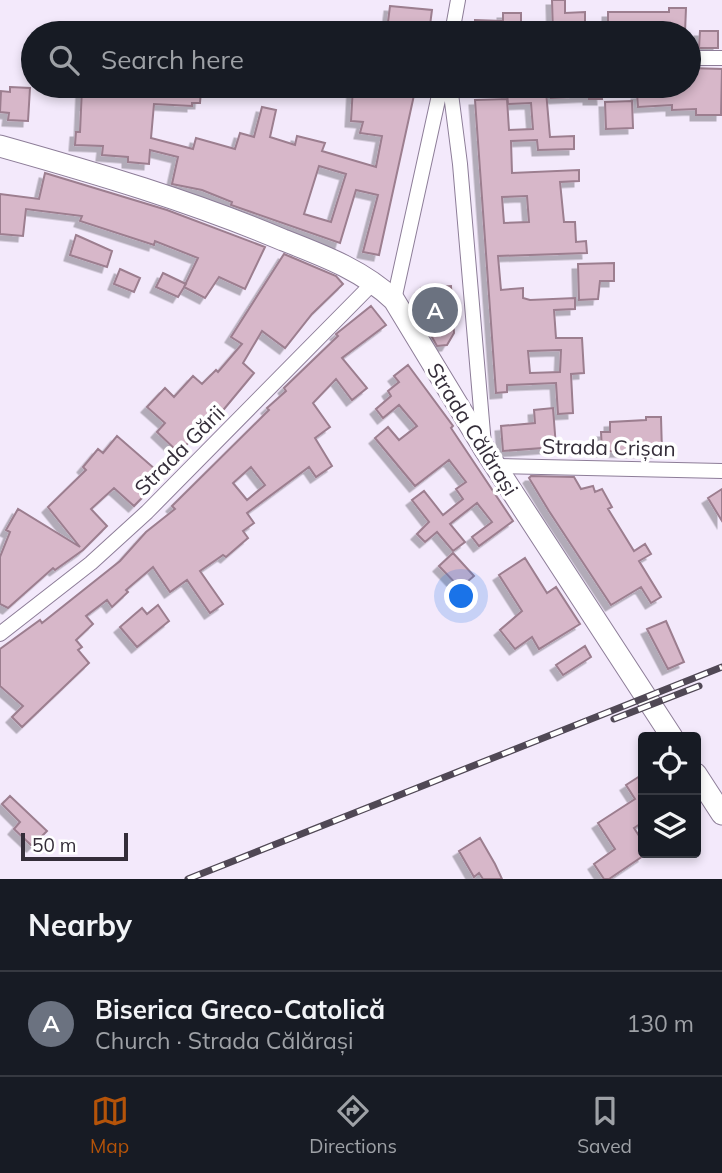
<!DOCTYPE html>
<meta charset="utf-8">
<style>
:root{--surface:#171b24;--page:#20242c;--text:#f1f3f6;--muted:#9ea1a6;--line:#363941;--accent:#b45309}
body{margin:0;font-family:Mulish,sans-serif;background:var(--page);color:var(--text)}
.controls{position:absolute;right:21px;bottom:21px;display:grid;overflow:hidden;border-radius:7px;box-shadow:0 4px 10px #0003}
.controls button{width:63px;height:63px;display:grid;place-items:center;padding:0;border:0;border-bottom:2px solid var(--line);background:var(--surface);color:var(--text);font:35px sans-serif}
.scale{position:absolute;left:21px;bottom:18px;width:107px;box-sizing:border-box;padding-left:7px;border:4px solid #342d39;border-top:0;font-size:19px;line-height:24px;white-space:nowrap;color:#342d39;-webkit-text-stroke:5px #fff;paint-order:stroke}
.you{position:absolute;left:462px;top:597px;width:24px;height:24px;margin:-18px;border:5px solid #fff;border-radius:50%;background:#1a73e8;box-shadow:0 0 0 10px #1a73e833}
.badge{display:grid;place-items:center;width:46px;height:46px;border-radius:50%;background:var(--accent);color:#fff;font-size:23px;font-weight:700}
.pin{position:absolute;translate:-50% -50%;border:4px solid #fff;box-shadow:0 2px 7px #0006}
.list{margin:0;padding:0;list-style:none}
h2{display:flex;justify-content:space-between;align-items:center;height:91px;margin:0;padding:0 28px;font-size:30px}
h2 small{font-size:23px;font-weight:400;color:var(--muted)}
.list li{display:grid;grid-template-columns:46px 1fr auto;gap:21px;align-items:center;box-sizing:border-box;height:105px;padding:0 28px;border-top:2px solid var(--line)}
.list b{display:block;font-size:26px;white-space:nowrap}
.list p{margin:0;font-size:23px;white-space:nowrap;color:var(--muted)}
.list em{font-size:23px;font-style:normal;color:var(--muted)}
.icon{flex:none;width:38px;height:38px;fill:none;stroke:currentColor;stroke-width:2;stroke-linecap:round;stroke-linejoin:round}
.map{position:relative;flex:none;width:722px;height:879px;overflow:hidden}
.search{position:absolute;background:var(--surface);box-shadow:0 4px 10px #0003;left:21px;right:21px;top:21px;height:77px;display:flex;align-items:center;gap:18px;box-sizing:border-box;padding:0 24px;border-radius:38px;color:var(--muted);font-size:26px}
.sheet{height:196px;background:var(--surface)}
nav{display:flex;justify-content:space-around;align-items:center;box-sizing:border-box;height:98px;border-top:2px solid var(--line);background:var(--surface);font-size:19px;color:var(--muted)}
nav a{display:grid;justify-items:center;gap:4px}
nav .on{color:var(--accent)}
.map>svg:first-child{display:block}
.building{fill:#d7b7c9;stroke:#9c7e8f;stroke-width:2;fill-rule:evenodd;filter:url(#shadow)}
.lines{fill:none;stroke-linecap:round;stroke-linejoin:round}
.street-casing{stroke:#8d7d98;stroke-width:16}
.secondary-casing{stroke:#8d7d98;stroke-width:23}
.street{stroke:#fff;stroke-width:14}
.secondary{stroke:#fff;stroke-width:21}
.rail-casing{stroke:#504855;stroke-width:7}
.rail{stroke:#fff;stroke-width:4.5;stroke-dasharray:13;stroke-linecap:butt}
.labels{text-anchor:middle;dominant-baseline:central;stroke-width:7;stroke-linejoin:round;paint-order:stroke}
.street-label{font-size:21px;fill:#342d39;stroke:#fff}
</style>
<div class="map">
<svg width="722" height="879" viewBox="0 0 722 879">
<defs>
<filter id="shadow"><feDropShadow dx="-5.5" dy="5.5" stdDeviation="0" flood-color="#0004"/></filter>
</defs>
<rect width="100%" height="100%" fill="#f3e9fb"/>
<!-- building -->
<path class="building" d="M552,0H565V13L585,12V33H553Z
M390,6L432,10L429,33L387,30Z
M669,8H686L685,33H608V12H669Z
M503,13H521V33H475V20L503,21Z
M700,31H718V48H699Z
M689,68L722,69L721,115H696V109L672,110V105L638,107L637,94L662,92V86H689Z
M122,86H140V92L176,95V89L201,90L200,103H192V106L154,104L151,138L193,149L196,138L235,149L240,133L254,137L262,107L276,110L270,137L295,145L297,136L325,143L322,151L376,167L382,136L360,133L363,122L351,121L353,86H416L379,255L363,252L378,195L356,190L340,243L231,205L232,202L202,190L172,184L178,157L150,150L149,164L128,162V157L102,155L103,146L75,145L76,132H80L82,88L122,91ZM319,166L346,174L331,222L304,214Z
M550,86H601L602,99H589V96L551,98Z
M10,87L30,88L28,121L8,120L9,113L0,112L1,91L10,92Z
M546,91L550,137L574,136V149L538,150L537,140L511,141L512,173L579,170V181L560,182L564,222H575L576,242L586,241L587,253L498,256L501,290L523,288V298L530,300L575,298V309L554,310L556,338H582L584,373L571,374L573,413L558,414L556,383L507,385V392L496,393L475,100L507,99L509,130L533,129L531,103L508,104L507,93ZM527,196L529,222L504,223L502,197ZM561,350L560,372L530,373L528,351Z
M632,101L633,128L606,129L605,102Z
M45,173L167,210L265,247L245,289L219,277L205,298L184,287L198,258L155,241L154,245L80,221L82,216L26,209L23,236L0,234V194L39,199Z
M76,235L112,251L107,267L70,255Z
M284,254L336,276L343,284L312,314L285,348L262,331L243,363L254,373L210,426L199,435L197,433L179,453L157,432L165,423L147,407L165,388L174,397L193,376L202,384L216,370L218,372L242,344L231,337Z
M614,263V281H600L598,299L579,300L578,264Z
M120,269L140,278L134,292L114,284Z
M163,273L186,284L178,297L156,287Z
M451,286L454,333L447,345L437,346L424,323L421,288Z
M371,306L386,325L342,358L367,388L352,400L336,379L313,403L330,427L315,438L332,466L316,477L309,467L247,513L254,523L243,531L248,538L226,557L223,555L200,571L223,604L210,613L187,580L170,592L153,567L126,590L128,592L112,607L107,600L86,616L93,624L76,640L82,647L78,650L89,663L22,727L12,717L23,706L0,686V649L40,620L42,623L120,561L146,532L175,509L172,506L269,410L267,408L286,391L284,388L338,336L336,334ZM251,467L265,485L247,500L233,483Z
M408,365L453,426L451,428L513,521L479,546L472,537L492,522L477,503L450,524L465,542L453,551L437,532L425,542L417,534L429,522L412,500L424,491L443,515L463,499L456,489L466,482L449,460L415,486L375,438L388,427L399,440L417,426L399,405L383,418L376,409L391,396L388,391L399,382L394,376Z
M553,408L556,447L503,451L501,426L535,423L534,410Z
M646,417H661L662,452L602,451L601,432H610V422L646,420Z
M117,436L163,476L134,506L114,488L91,509L107,526L83,550L55,570L53,568L8,608L0,604V557L10,532L6,530L18,509L80,547L48,507L86,470L83,467L98,449L103,453Z
M531,476L574,477L581,489L593,486L595,492L602,489L612,507L608,509L634,551L645,544L651,554L639,561L661,597L651,603L641,587L611,605L549,511L529,478Z
M722,489V521L708,498Z
M453,553L474,576L460,588L439,566Z
M525,558L547,593L556,587L580,624L539,649L532,637L515,649L500,630L522,611L499,575Z
M158,605L169,621L137,647L120,627L142,608L147,614Z
M666,621L684,662L668,669L647,629Z
M585,646L591,657L563,675L556,665Z
M643,774V822L634,828L643,842V856L609,879H604L594,864L615,849L598,823L635,799L626,785Z
M10,796L47,831L32,846L14,829L20,822L2,804Z
M480,838L495,864L502,879H483L479,873L474,877L459,851Z"/>
<g class="lines">
<!-- street casing -->
<g class="street-casing">
<path id="street" d="M452,33L458,0
M689,58H722
M450,86L460,164L484,445
M394,300L441,86
M495,466L722,471
M0,634L91,563L147,512L374,282"/>
</g>
<!-- secondary casing -->
<g class="secondary-casing">
<path id="secondary" d="M0,146C96,173 191,201 283,240C324,256 362,270 394,300L485,450L672,737
M696,774L722,814"/>
</g>
<!-- street -->
<use href="#street" class="street"/>
<!-- secondary -->
<use href="#secondary" class="secondary"/>
<!-- rail casing -->
<g class="rail-casing">
<path id="rail" d="M614,719L699,686
M188,879L722,667"/>
</g>
<!-- rail -->
<use href="#rail" class="rail"/>
</g>
<g class="labels">
<!-- street labels -->
<g class="street-label">
<text transform="translate(473 429) rotate(58)">Strada Călărași</text>
<text transform="translate(609 447) rotate(1)">Strada Crișan</text>
<text transform="translate(179 450) rotate(-45)">Strada Gării</text>
</g>
</g>
</svg>
<div class="controls">
<button><svg class="icon" aria-label="locate" viewBox="0 0 24 24"><circle cx="12" cy="12" r="6"/><path d="M12 2v4M12 18v4M2 12h4M18 12h4"/></svg></button>
<button><svg class="icon" aria-label="layers" viewBox="0 0 24 24"><path d="M12 4l9 5-9 5-9-5zM3 14l9 5 9-5"/></svg></button>
</div>
<div class="scale">50 m</div>
<div class="you"></div>
<div class="pin badge" style="left:435px;top:310px;background:#6b7280">A</div>
<div class="search"><svg class="icon" aria-label="search" viewBox="0 0 24 24"><circle cx="10" cy="10" r="6"/><path d="M15 15l6 6"/></svg>Search here</div>
</div>
<section class="sheet">
<h2>Nearby<small></small></h2>
<ul class="list">
<li><span class="badge" style="background:#6b7280">A</span><div><b>Biserica Greco-Catolică</b><p>Church · Strada Călărași</p></div><em>130 m</em></li>
</ul>
</section>
<nav>
<a class="on"><svg class="icon" aria-label="map" viewBox="0 0 24 24"><path d="M3 6l6-2 6 2 6-2v14l-6 2-6-2-6 2zM9 4v14M15 6v14"/></svg>Map</a>
<a><svg class="icon" aria-label="directions" viewBox="0 0 24 24"><path d="M12 3l9 9-9 9-9-9zM9 14v-3h6M13 9l2 2-2 2"/></svg>Directions</a>
<a><svg class="icon" aria-label="saved" viewBox="0 0 24 24"><path d="M7 4h10v16l-5-4-5 4z"/></svg>Saved</a>
</nav>
